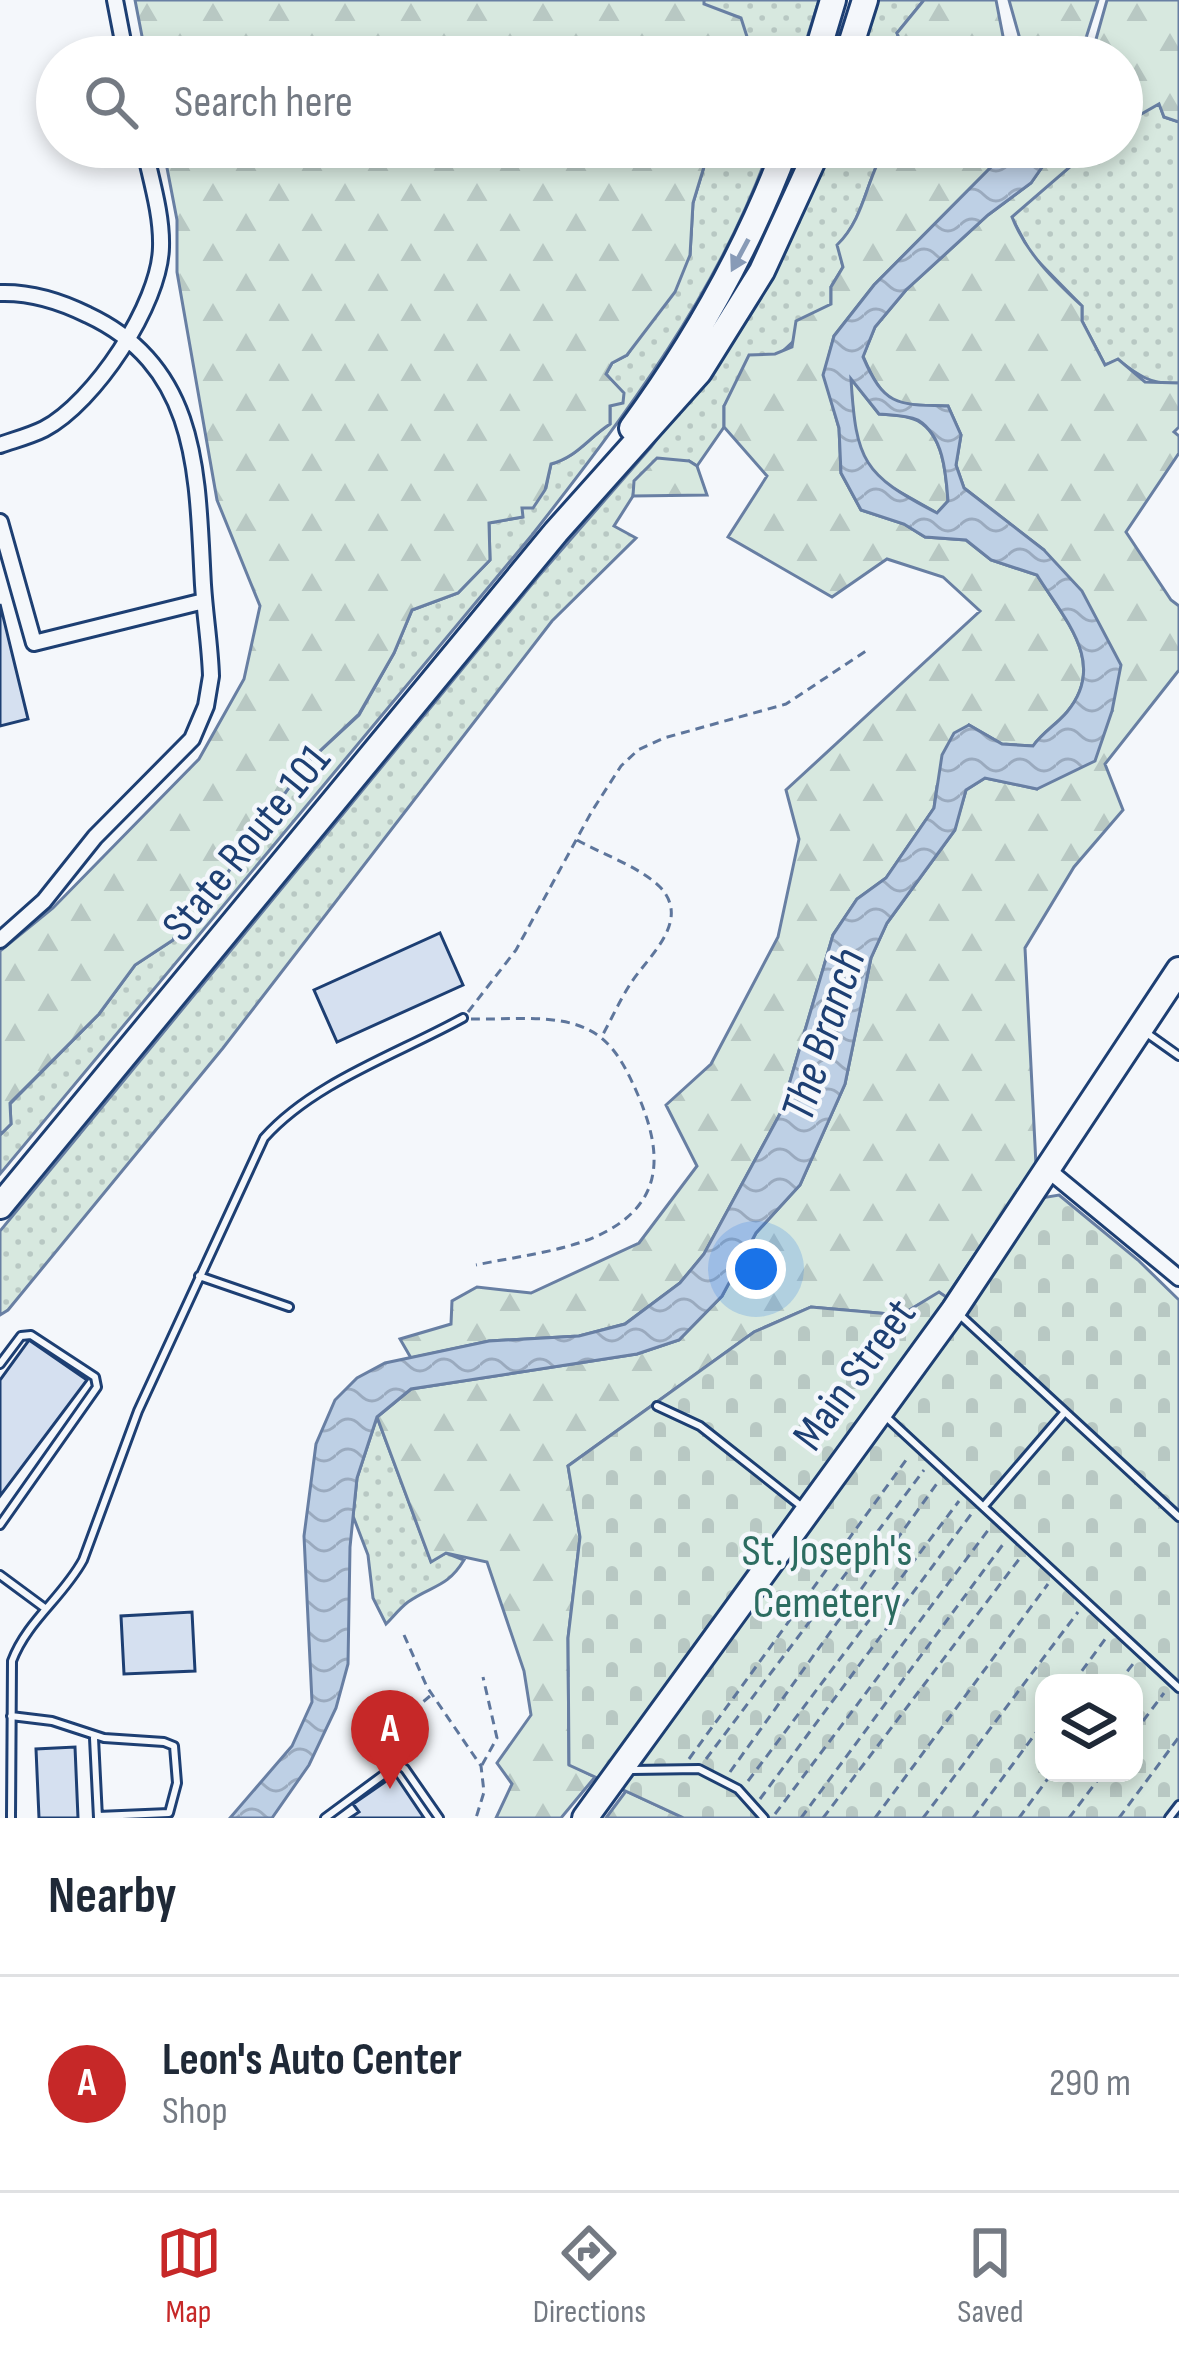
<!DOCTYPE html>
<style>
:root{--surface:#fff;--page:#f6f6f7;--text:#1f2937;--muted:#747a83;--line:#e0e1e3;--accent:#c62828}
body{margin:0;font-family:"Sofia Sans Condensed",sans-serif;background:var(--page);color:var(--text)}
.controls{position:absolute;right:36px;bottom:36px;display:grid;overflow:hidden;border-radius:24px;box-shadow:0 6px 18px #0003}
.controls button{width:108px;height:108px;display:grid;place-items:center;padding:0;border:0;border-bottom:3px solid var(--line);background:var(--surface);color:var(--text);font:60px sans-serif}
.you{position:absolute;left:756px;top:1269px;width:42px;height:42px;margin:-30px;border:9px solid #fff;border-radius:50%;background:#1a73e8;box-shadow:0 0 0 18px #1a73e833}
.badge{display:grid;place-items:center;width:78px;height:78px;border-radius:50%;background:var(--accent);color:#fff;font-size:39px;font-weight:700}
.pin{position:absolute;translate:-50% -99px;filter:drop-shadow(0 3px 6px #0008)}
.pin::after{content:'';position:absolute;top:63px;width:42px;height:36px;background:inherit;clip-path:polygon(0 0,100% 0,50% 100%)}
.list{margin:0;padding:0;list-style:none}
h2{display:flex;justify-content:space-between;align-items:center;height:156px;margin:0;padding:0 48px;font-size:51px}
h2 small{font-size:39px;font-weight:400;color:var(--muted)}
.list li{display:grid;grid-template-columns:78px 1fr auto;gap:36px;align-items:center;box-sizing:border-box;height:216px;padding:0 48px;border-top:3px solid var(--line)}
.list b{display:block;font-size:45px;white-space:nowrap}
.list p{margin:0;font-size:39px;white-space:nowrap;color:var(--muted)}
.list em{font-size:39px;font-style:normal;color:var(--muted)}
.icon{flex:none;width:66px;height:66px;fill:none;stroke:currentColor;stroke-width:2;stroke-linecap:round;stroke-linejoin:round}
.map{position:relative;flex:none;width:1179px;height:1818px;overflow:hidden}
.search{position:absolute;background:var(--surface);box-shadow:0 6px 18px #0003;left:36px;right:36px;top:36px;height:132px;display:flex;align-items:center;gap:30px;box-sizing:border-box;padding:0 42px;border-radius:66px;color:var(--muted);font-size:45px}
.sheet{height:372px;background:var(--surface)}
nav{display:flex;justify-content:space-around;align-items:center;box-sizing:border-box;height:168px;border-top:3px solid var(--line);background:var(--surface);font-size:33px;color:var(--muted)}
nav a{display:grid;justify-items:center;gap:6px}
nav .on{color:var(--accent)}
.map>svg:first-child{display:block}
.grass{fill:url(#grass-dots);stroke:#687fa3;stroke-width:3}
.forest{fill:url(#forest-firs);stroke:#687fa3;stroke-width:3}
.cemetery{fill:url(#cemetery-stones);stroke:#687fa3;stroke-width:3;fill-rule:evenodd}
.water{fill:url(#water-waves);stroke:#687fa3;stroke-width:3;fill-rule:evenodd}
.building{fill:#d5e0f0;stroke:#1d3f73;stroke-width:3}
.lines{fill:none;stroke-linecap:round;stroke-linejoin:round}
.lane-casing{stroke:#1d3f73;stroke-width:12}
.street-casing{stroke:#1d3f73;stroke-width:20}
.highway-casing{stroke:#1d3f73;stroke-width:30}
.path{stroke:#5e769c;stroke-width:3;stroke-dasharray:9 6;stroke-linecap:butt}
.lane{stroke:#f4f7fb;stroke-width:6}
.street{stroke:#f4f7fb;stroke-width:14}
.highway{stroke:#f4f7fb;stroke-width:24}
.oneway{fill:#889bb7}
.labels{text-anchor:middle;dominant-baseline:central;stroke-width:9;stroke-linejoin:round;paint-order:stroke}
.street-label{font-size:45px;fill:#1d3f73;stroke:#f4f7fb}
.park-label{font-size:45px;fill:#2c6c60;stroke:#f4f7fb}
.water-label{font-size:48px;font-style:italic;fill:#1d3f73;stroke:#f4f7fb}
</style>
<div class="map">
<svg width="1179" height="1818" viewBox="0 0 1179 1818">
<defs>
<pattern id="grass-dots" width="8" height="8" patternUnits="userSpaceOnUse" patternTransform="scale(3)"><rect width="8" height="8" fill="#d7e8df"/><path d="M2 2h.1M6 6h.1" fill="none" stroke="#b8c8c3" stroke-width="1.8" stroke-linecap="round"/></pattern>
<pattern id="forest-firs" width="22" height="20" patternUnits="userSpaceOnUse" patternTransform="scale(3)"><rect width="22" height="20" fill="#d7e8df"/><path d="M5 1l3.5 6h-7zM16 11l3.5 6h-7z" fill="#b8c8c3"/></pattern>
<pattern id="cemetery-stones" width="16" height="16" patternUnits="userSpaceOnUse" patternTransform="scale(3)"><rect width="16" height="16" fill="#d7e8df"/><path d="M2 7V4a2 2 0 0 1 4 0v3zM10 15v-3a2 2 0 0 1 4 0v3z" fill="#b8c8c3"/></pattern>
<pattern id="water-waves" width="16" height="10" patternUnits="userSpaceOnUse" patternTransform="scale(3)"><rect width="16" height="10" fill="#bed0e5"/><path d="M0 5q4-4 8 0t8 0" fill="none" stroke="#9aaabe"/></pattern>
</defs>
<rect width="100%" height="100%" fill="#f4f7fb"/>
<!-- grass -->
<path class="grass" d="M704,0H819L801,57H748L703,4Z
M874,0H924L897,33L906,57H857Z
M1159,103L1164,117L1179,122V383C1151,385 1139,376 1118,360L1105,365L1082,321V306L1031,254L1011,216L1093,147H1122V125Z
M710,147H770C719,292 626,415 532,535L0,1174V1135L11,1124L10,1104L99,1014L135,965L173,940L188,906L228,872L306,764L359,715L394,653L412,610L458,593L490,560L489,523L522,517L521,507L546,488L551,464C578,456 586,440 610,424V406L619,390L606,374L612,363L627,355L690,255L693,203Z
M827,147H886C866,179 865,217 838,245L843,267L831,287V304C797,341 760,370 724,406V427L697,466L689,461L635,481L633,496L614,526L636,538L552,621L223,1048L8,1310L0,1315V1231L537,578L651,447L715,359Z
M377,1417L431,1561L446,1553L464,1560C447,1588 432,1585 408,1602C400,1608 393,1617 386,1624L373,1598L368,1555L353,1516L357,1478Z"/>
<!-- forest -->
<path class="forest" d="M135,0H704V4L741,18L749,43L743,51L748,57H146Z
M924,0H996L1007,57H906L897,33Z
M1009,0H1098L1080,57H1025Z
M1107,0H1179V122L1164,117L1159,104L1122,125V57H1091Z
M163,147H710L693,203L690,255L675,292L627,355L612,363L606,374L624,393L623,403L610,406V424C586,440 578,456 551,464L545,490L533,508H522L523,517L489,523L490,560L458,593L412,610L394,653L359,714L306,764L228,872L188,906L173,940L135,965L99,1014L10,1103L11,1124L0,1135V951L53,908L199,759L244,679L260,606L217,500L177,272V220Z
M886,147H1011L874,285L834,336L824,375L839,428L841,473L861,510L904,524L925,537L966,540L991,560L1037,575C1064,619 1108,663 1067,712C1056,725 1043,732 1033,746L1002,744L969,725L937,786L934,808L886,878L857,899L833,935L781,1112L704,1254L680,1283L625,1324L579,1336L489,1341L411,1358L400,1339L451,1324L452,1301L477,1287L531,1293L639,1243L697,1166L666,1105L711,1064L778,937L799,839L786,790L980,611L943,577L887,559L832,597L728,537L767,476L724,427V406L749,355L775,354L792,347L796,321L831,304V287L843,267L837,245C865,218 866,179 886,147Z
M1056,147H1093L1012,217C1026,253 1054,280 1082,306V321L1105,365L1118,359L1145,382L1179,383V427L1174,432L1179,436V453L1126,532L1171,600L1179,606V670L1105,764L1123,810L1074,867L1025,948L1036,1165L946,1297L939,1293L901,1315L811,1307L754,1332L568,1466L580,1537L568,1638L569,1764L595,1777L561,1818H496L512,1784L497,1763L531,1715L524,1671L487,1562L446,1553L431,1562L377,1417L411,1389L637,1354L679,1340L722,1296L756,1233L800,1185L845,1084L871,958L887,923L954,831L966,790L985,778L1037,789L1112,711L1044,550L964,488L956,465L961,435L948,406C894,404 886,409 863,356L875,327L906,290L988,215L1031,183Z
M850,377L879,414C891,415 908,415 918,421C944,436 946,475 948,501L937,513L877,479L856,444Z
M657,458L689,461L697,466L707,495L633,496L634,481Z
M626,1791L684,1818H606Z"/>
<!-- cemetery -->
<path class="cemetery" d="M1059,1195L1138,1260L1179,1300V1818H684L569,1765L568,1638L580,1537L568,1466L754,1332L811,1307L901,1315L939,1292L965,1310L1041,1198ZM1044,1683H1134V1773H1044Z"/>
<!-- water -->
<path class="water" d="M1011,147H1056L1031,183L988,215L906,290L875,327L863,357C884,406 897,405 948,406L961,435L956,465L964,488L1044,550L1082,591L1121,665L1112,711L1095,761L1037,789L985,778L966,790L955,830L887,923L871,958L845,1084L800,1185L756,1233L722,1296L679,1340L637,1354L411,1389L377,1417L357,1478L350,1547L348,1664L336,1708L309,1765L272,1818H230L292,1746L312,1702L304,1536L316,1444L335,1400L357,1378L385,1363L489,1341L579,1336L625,1324L680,1283L704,1254L781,1112L833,935L857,899L886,878L934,808L942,755L954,733L969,725L1002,744L1033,746C1043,732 1056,725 1067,712C1108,663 1064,619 1037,575L991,560L966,540L925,537L904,524L861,510L841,473L839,428L823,375L834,336L874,285ZM851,379L879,414C891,415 907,415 918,420C944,436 946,475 948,501L937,513C863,475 856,461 851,379Z"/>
<!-- building -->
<path class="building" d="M0,604L28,719L0,726Z
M440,933L463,985L337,1042L314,990Z
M29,1340L87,1380L0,1496V1380Z
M192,1612L195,1671L124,1674L121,1616Z
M75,1747L78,1818H39L36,1749Z
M395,1775L424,1818H350L359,1812L353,1804Z"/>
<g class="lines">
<!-- lane casing -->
<g class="lane-casing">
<path id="lane" d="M1148,1034L1179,1056
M199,1276L289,1307
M961,1316L1179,1517
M0,1364L21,1336L31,1335L95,1377L97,1387L0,1525
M657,1406L700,1426L801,1506
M883,1414L1179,1688
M984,1506L1064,1413
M0,1575L46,1609
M11,1716L52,1721L104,1738L164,1742L174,1746L177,1783L169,1813L98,1816
M94,1738L98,1818
M632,1770L699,1769L738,1789L764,1818
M11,1818L12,1661C27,1621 63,1597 83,1560L138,1411L264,1138C314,1082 398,1054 463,1018
M325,1818L398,1764L405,1769L439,1818
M1169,1818L1179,1805"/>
</g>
<!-- street casing -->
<g class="street-casing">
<path id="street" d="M115,0L126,57
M0,293C31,292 60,301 88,315C201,368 197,478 203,585C205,616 210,645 211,676L206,706L192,739L95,837L44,901L0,940
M0,445C14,440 30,436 44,429C94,403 160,304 161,247C162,214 151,180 144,147
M0,522L34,643L204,601
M1047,1169L1179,1278"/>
</g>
<!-- highway casing -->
<g class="highway-casing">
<path id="highway" d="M816,57L833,0
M847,57L865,0
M632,428C696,341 748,248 786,147
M0,1206L556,532L699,372L762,271L819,147
M585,1818L954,1310L1179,970"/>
</g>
<!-- path -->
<path class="path" d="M577,840C602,854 640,867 660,887C693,922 645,959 629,986C619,1002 611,1020 602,1036
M468,1012L516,950L592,811L621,766L638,750L664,738L786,704L866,651
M471,1019C507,1020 557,1013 589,1030C614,1042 627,1070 638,1095C660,1147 667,1197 609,1230C572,1251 518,1256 476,1265
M404,1635L427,1687L481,1766L484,1792L476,1818
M1073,1683L1106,1638
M1118,1683L1133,1664
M1134,1733L1164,1693
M396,1754L417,1707L430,1696
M689,1759L909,1456
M706,1759L924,1470
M482,1765L497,1738L483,1677
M730,1772L938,1482
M748,1781L959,1501
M760,1799L972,1513
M775,1814L989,1529
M801,1818L1004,1543
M823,1818L1020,1558
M875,1818L1048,1584
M923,1818L1078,1612
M973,1818L1044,1722
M1019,1818L1052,1773
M1069,1818L1103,1773
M1119,1818L1179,1737"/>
<!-- lane -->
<use href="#lane" class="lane"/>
<!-- street -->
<use href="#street" class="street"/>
<!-- highway -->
<use href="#highway" class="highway"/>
</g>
<!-- one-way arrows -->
<defs><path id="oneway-solid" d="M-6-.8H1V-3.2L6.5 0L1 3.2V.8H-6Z" transform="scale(3)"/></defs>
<use class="oneway" href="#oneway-solid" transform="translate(740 255) rotate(118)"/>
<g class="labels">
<!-- street labels -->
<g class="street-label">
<text transform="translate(247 843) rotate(-51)">State Route 101</text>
<text transform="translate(855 1375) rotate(-54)">Main Street</text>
</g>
<!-- park labels -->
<g class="park-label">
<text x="827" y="1551">St. Joseph's<tspan x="827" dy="52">Cemetery</tspan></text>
</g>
<!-- water labels -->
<g class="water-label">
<text transform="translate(824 1035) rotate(-72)">The Branch</text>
</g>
</g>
</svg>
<div class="controls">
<button><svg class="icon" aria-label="layers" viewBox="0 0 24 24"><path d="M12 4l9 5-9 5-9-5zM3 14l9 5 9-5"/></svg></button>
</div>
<div class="you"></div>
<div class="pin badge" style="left:390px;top:1789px">A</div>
<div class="search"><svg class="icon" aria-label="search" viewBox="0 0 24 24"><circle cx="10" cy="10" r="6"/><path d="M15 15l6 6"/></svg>Search here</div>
</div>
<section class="sheet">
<h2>Nearby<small></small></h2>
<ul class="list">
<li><span class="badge">A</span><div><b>Leon's Auto Center</b><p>Shop</p></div><em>290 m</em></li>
</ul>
</section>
<nav>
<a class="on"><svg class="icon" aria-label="map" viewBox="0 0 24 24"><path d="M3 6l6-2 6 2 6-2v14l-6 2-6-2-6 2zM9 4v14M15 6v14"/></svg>Map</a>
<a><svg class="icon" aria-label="directions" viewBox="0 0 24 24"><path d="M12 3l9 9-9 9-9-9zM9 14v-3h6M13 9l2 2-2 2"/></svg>Directions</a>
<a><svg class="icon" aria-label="saved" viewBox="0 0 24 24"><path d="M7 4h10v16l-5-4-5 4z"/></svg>Saved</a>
</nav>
